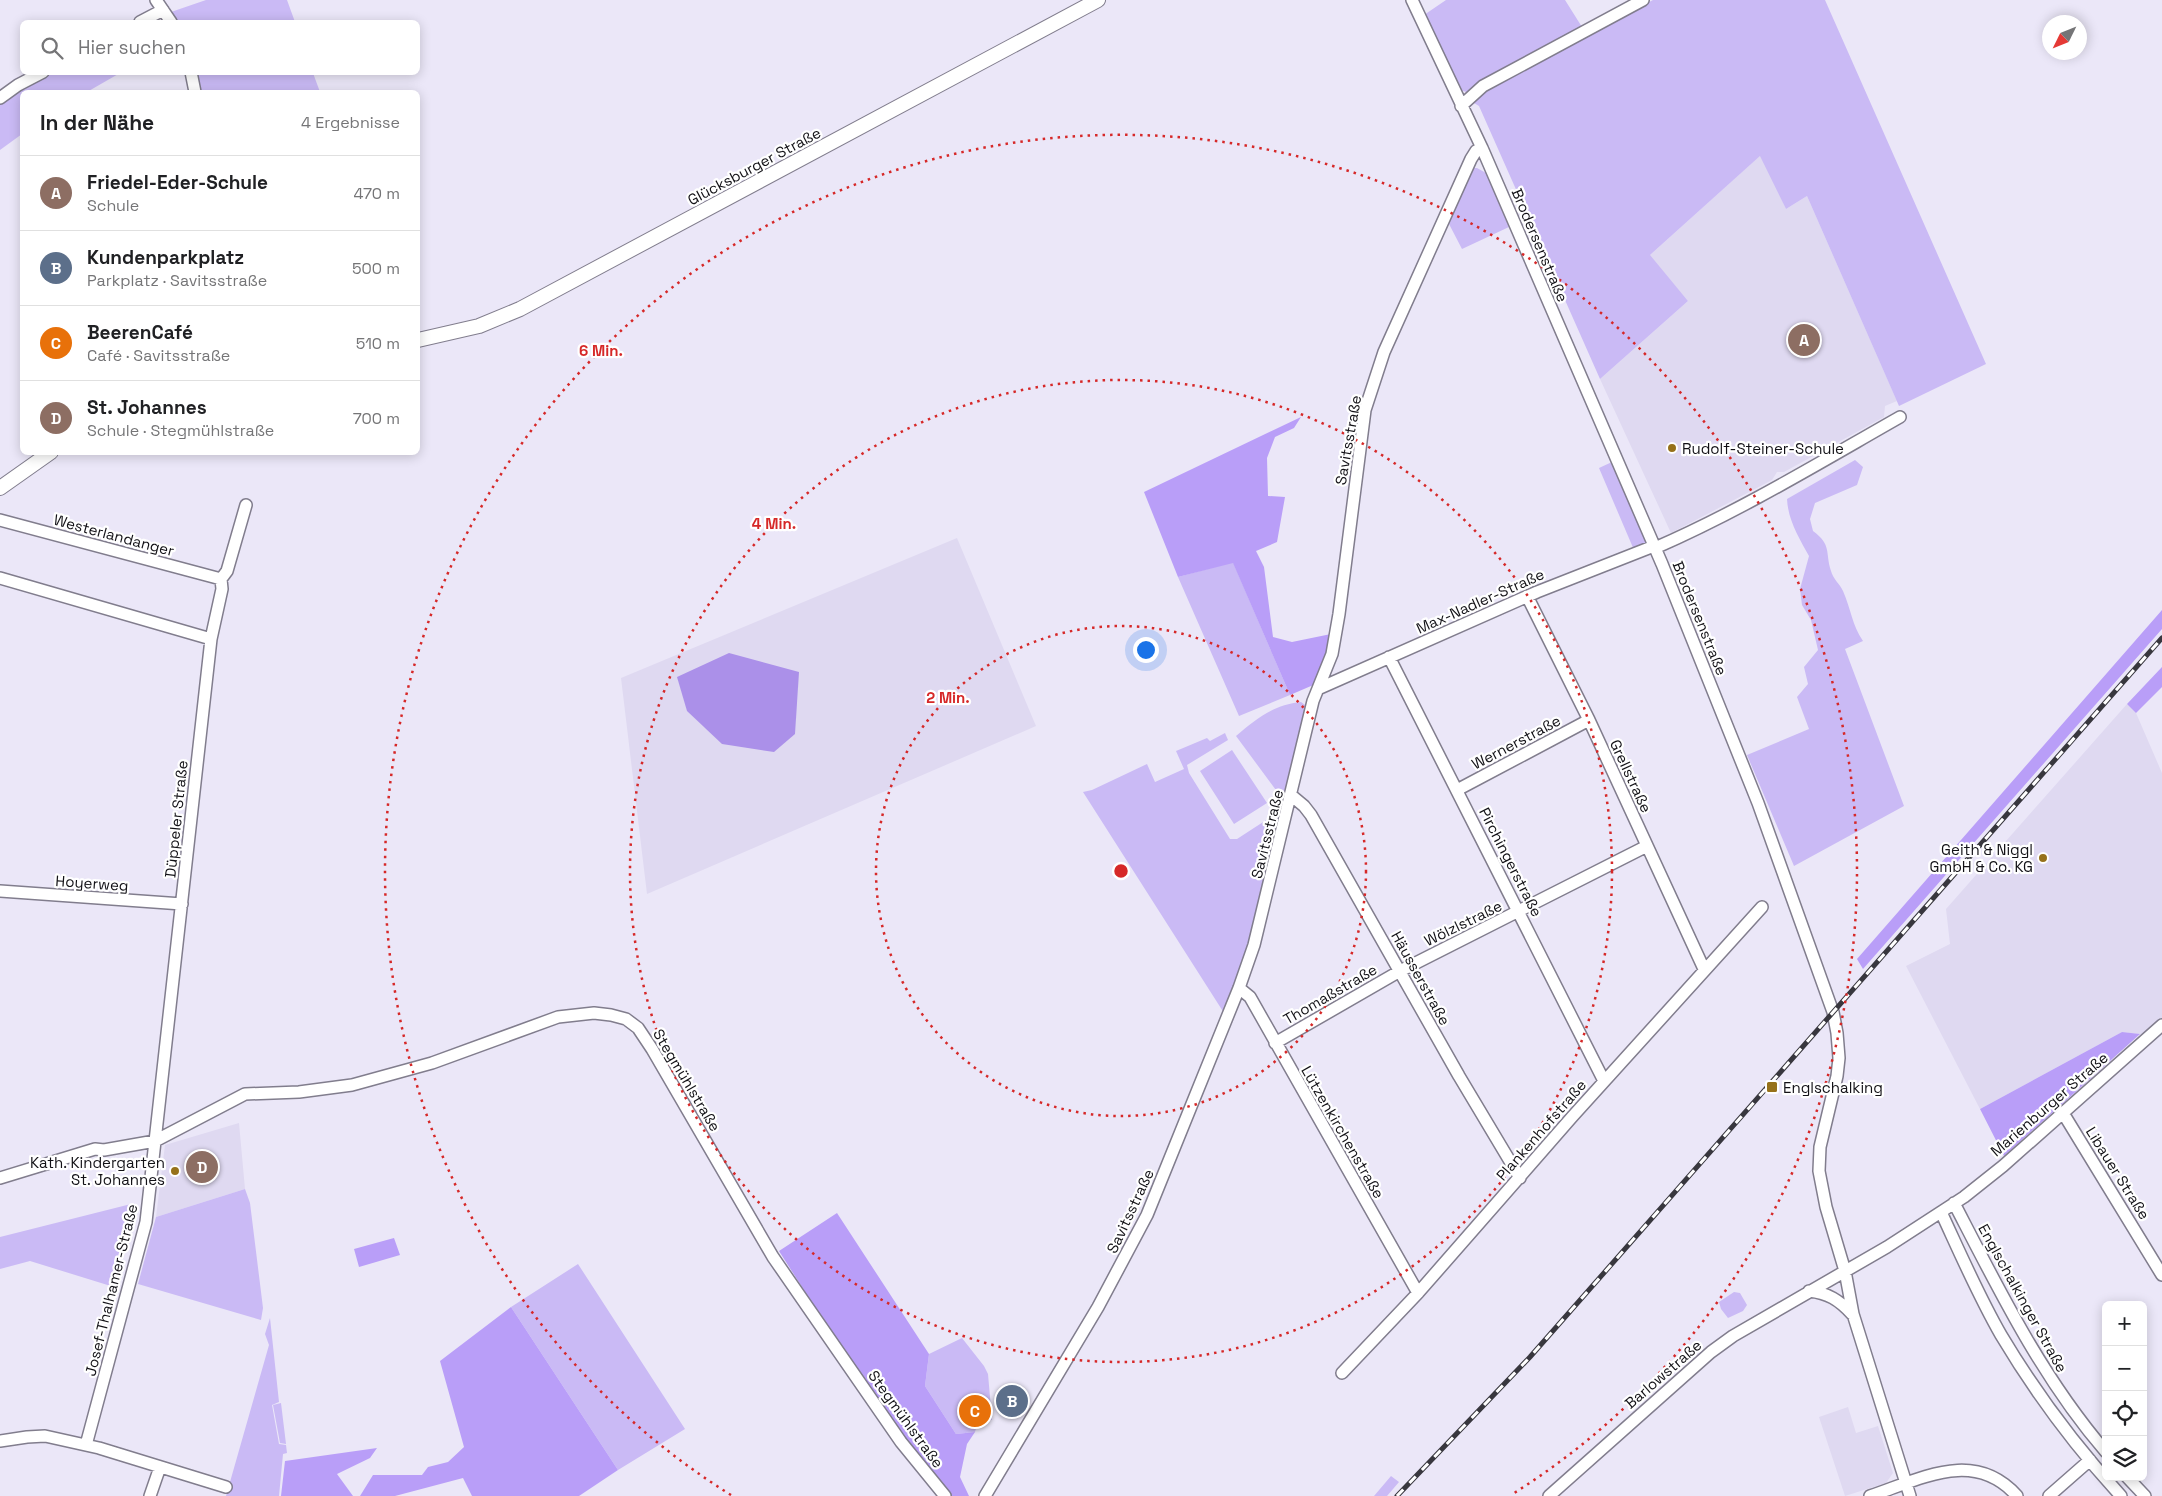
<!DOCTYPE html>
<html lang="de">
<meta charset="utf-8">
<style>
:root{--surface:#fff;--page:#f2f2f2;--text:#202124;--muted:#757577;--line:#e0e0e0;--accent:#96711a}
body{margin:0;font-family:"Space Grotesk",sans-serif;background:var(--page);color:var(--text)}
.controls{position:absolute;right:15px;bottom:15px;display:grid;overflow:hidden;border-radius:8px;box-shadow:0 2px 12px #0003}
.controls button{width:45px;height:45px;display:grid;place-items:center;padding:0;border:0;border-bottom:1px solid var(--line);background:var(--surface);color:var(--text);font:25px sans-serif}
.compass{position:absolute;left:2042px;top:15px;width:45px;height:45px;border-radius:50%;background:var(--surface);box-shadow:0 2px 12px #0003;rotate:227deg}
.you{position:absolute;left:1145px;top:649px;width:18px;height:18px;margin:-12px;border:4px solid #fff;border-radius:50%;background:#1a73e8;box-shadow:0 0 0 8px #1a73e833}
.badge{display:grid;place-items:center;width:32px;height:32px;border-radius:50%;background:var(--accent);color:#fff;font-size:16px;font-weight:700}
.pin{position:absolute;translate:-50% -50%;border:2px solid #fff;box-shadow:0 1px 5px #0006}
.list{margin:0;padding:0;list-style:none}
h2{display:flex;justify-content:space-between;align-items:center;height:65px;margin:0;padding:0 20px;font-size:21px}
h2 small{font-size:16px;font-weight:400;color:var(--muted)}
.list li{display:grid;grid-template-columns:32px 1fr auto;gap:15px;align-items:center;box-sizing:border-box;height:75px;padding:0 20px;border-top:1px solid var(--line)}
.list b{display:block;font-size:19px;white-space:nowrap}
.list p{margin:0;font-size:16px;white-space:nowrap;color:var(--muted)}
.list em{font-size:16px;font-style:normal;color:var(--muted)}
.icon{flex:none;width:28px;height:28px;fill:none;stroke:currentColor;stroke-width:2;stroke-linecap:round;stroke-linejoin:round}
.map{position:relative;flex:none;width:2162px;height:1496px;overflow:hidden}
.search{position:absolute;background:var(--surface);box-shadow:0 2px 12px #0003;left:20px;top:20px;width:400px;height:55px;display:flex;align-items:center;gap:12px;box-sizing:border-box;padding:0 18px;border-radius:8px;color:var(--muted);font-size:19px}
.panel{position:absolute;background:var(--surface);box-shadow:0 2px 12px #0003;left:20px;top:90px;width:400px;height:365px;border-radius:8px}
.map>svg:first-child{display:block}
.built{fill:#dfd9f1}
.green{fill:#cabaf5}
.forest{fill:#b99ef8}
.water{fill:#ab90e9}
.lines{fill:none;stroke-linecap:round;stroke-linejoin:round}
.minor-casing{stroke:#817d8d;stroke-width:14}
.tertiary-casing{stroke:#817d8d;stroke-width:16}
.minor{stroke:#fff;stroke-width:11}
.tertiary{stroke:#fff;stroke-width:14}
.rail-casing{stroke:#38373e;stroke-width:5}
.rail{stroke:#fff;stroke-width:3;stroke-dasharray:9;stroke-linecap:butt}
.ring{fill:none;stroke:#d62828;stroke-width:2.5;stroke-dasharray:2.5 5}
.poi-dot{fill:#96711a;stroke:#fff;stroke-width:2}
.labels{text-anchor:middle;dominant-baseline:central;stroke-width:4.5;stroke-linejoin:round;paint-order:stroke}
.street-label{font-size:15px;fill:#121116;stroke:#fff}
.poi-label{font-size:15px;fill:#121116;stroke:#fff;text-anchor:start}
.centre{fill:#d62828;stroke:#fff;stroke-width:2.5}
.ring-label{font-size:15px;text-anchor:middle;font-weight:bold;fill:#d62828;stroke:#fff;stroke-width:4.5;stroke-linejoin:round;paint-order:stroke}
</style>
<div class="map">
<svg width="2162" height="1496" viewBox="0 0 2162 1496">
<rect width="100%" height="100%" fill="#ebe7f8"/>
<!-- built -->
<path class="built" d="M1761,155L1786,209L1807,196L1897,401L1885,406L1884,417L1784,472H1777L1772,480L1671,533L1600,379L1688,301L1649,256Z
M957,538L1036,726L647,894L621,678Z
M2127,704L2136,713L2162,773V1030L2154,1036L2122,1032L1980,1109L1906,966L1950,944L1946,909Z
M239,1123L245,1189L156,1217L165,1145Z
M1848,1407L1856,1433L1878,1426L1893,1473L1886,1483L1845,1496L1819,1417Z"/>
<!-- green -->
<path class="green" d="M206,0H287L295,22H176L171,12Z
M1446,0H1565L1582,27L1474,89L1466,92L1458,89L1424,15Z
M1653,0H1825L1986,364L1899,406L1807,196L1786,209L1760,156L1650,255L1688,301L1600,379L1479,106L1474,103L1478,95L1485,89Z
M48,73H120L87,92H22V134L0,150V101Z
M195,73H313L320,92H199Z
M1472,168H1477L1486,173L1509,227L1462,249L1449,224L1468,172Z
M1855,460L1863,467L1857,485L1815,503L1810,519L1813,531C1832,545 1825,552 1831,571C1833,579 1840,584 1843,591C1851,609 1852,625 1863,641L1845,649L1904,806L1794,866L1747,755L1809,729L1797,697L1808,684L1804,667L1818,650L1811,620L1802,605L1800,589L1809,556C1799,538 1788,520 1787,499Z
M1612,462L1648,544L1634,550L1599,468Z
M1233,562L1290,695L1239,716L1178,577Z
M1301,702L1305,705V710L1284,801L1236,736C1256,719 1273,705 1301,702Z
M1225,733L1228,740L1187,765L1189,773L1230,839H1237L1283,809L1249,944L1224,1013L1083,792L1092,790L1147,764L1155,782L1184,769L1176,751L1207,738L1210,741Z
M1232,750L1267,803L1234,824L1200,771Z
M245,1189L250,1203L263,1308L261,1320L138,1284L156,1217Z
M135,1203V1212L114,1287L30,1261L0,1269V1237Z
M578,1264L685,1429L618,1470L511,1307Z
M1734,1292L1740,1293L1747,1305L1743,1311L1728,1318L1721,1309L1719,1302Z
M270,1318L279,1402L272,1405L279,1444L286,1445L287,1453L283,1454L279,1496H226L269,1345L265,1334Z
M962,1338L984,1366L988,1374L992,1420L978,1421L975,1432L956,1434L925,1386L929,1354Z
M281,1403L286,1444L280,1443L273,1405Z
M1391,1476L1399,1482L1387,1496H1374Z"/>
<!-- forest -->
<path class="forest" d="M1301,417L1294,428L1275,437L1267,458L1268,496L1285,497L1277,542L1256,551L1264,567L1273,637L1292,642L1331,634L1318,683L1290,695L1233,563L1178,577L1144,492Z
M2162,610V629L1863,969L1857,959Z
M2162,667V687L2136,713L2127,704Z
M2122,1032L2140,1034L2004,1156L1980,1109Z
M837,1213L929,1354L925,1386L956,1434L975,1432L967,1444L960,1477L969,1496H951L905,1438L837,1342L779,1251Z
M394,1238L400,1255L359,1267L354,1249Z
M511,1307L618,1470L579,1496H472L463,1478L395,1496H360L373,1475H422L428,1467L448,1462L464,1447L440,1361Z
M377,1448L370,1458L337,1474L353,1496H281L285,1461Z"/>
<!-- water -->
<path class="water" d="M729,653L799,672L795,734L774,752L722,744L687,711L677,677Z"/>
<g class="lines">
<!-- minor casing -->
<g class="minor-casing">
<path id="minor" d="M156,0L171,22
M1412,0L1482,148L1662,564L1758,803L1833,1012L1837,1033L1839,1058L1837,1076L1820,1147L1819,1171L1826,1207L1845,1271L1853,1314L1910,1496
M140,22L163,10
M191,72L195,92
M0,98L18,85L43,72
M1461,106L1483,86L1643,0
M0,520L221,579
M1655,548C1740,511 1819,463 1900,417
M0,578L211,639
M1527,596L1589,720L1704,969
M1389,657L1604,1081
M1320,688L1537,592L1654,546
M1457,790L1589,720
M1292,796L1304,806L1311,815L1459,1076L1520,1178
M0,891L182,904
M1239,988L1250,997L1418,1293
M1275,1043L1400,971L1647,846
M2063,1113L2162,1275
M0,1178L95,1149L104,1150L155,1141L245,1094L299,1092L352,1085L432,1063L558,1017L594,1013L611,1015L626,1019L638,1028L652,1049L773,1257L901,1442L945,1496
M1954,1203C1999,1290 2042,1378 2106,1452
M1941,1212C1960,1253 1978,1295 2001,1335C2035,1392 2076,1447 2121,1496
M1809,1291C1828,1293 1839,1300 1852,1314
M1342,1373L1418,1293L1572,1117L1762,907
M0,1441L27,1437L45,1436L99,1448L226,1487
M86,1445L146,1222L211,639L222,589L221,579L227,571L246,505
M2127,1477L2145,1496
M150,1496L160,1467
M985,1496L1098,1307L1147,1215L1239,988L1254,945L1313,701L1332,654L1339,614L1365,410L1384,352L1471,159L1476,151L1482,148
M1549,1496L1711,1352L1733,1336L1887,1247L1964,1197L2003,1166L2162,1025
M1870,1496C1921,1479 1974,1448 2017,1496
M2049,1496L2090,1460"/>
</g>
<!-- tertiary casing -->
<g class="tertiary-casing">
<path id="tertiary" d="M418,340L479,326L520,309L1098,0
M0,488L51,452"/>
</g>
<!-- minor -->
<use href="#minor" class="minor"/>
<!-- tertiary -->
<use href="#tertiary" class="tertiary"/>
<!-- rail casing -->
<g class="rail-casing">
<path id="rail" d="M1397,1496L1530,1357L2162,638"/>
</g>
<!-- rail -->
<use href="#rail" class="rail"/>
</g>
<!-- distance rings -->
<g class="ring">
<circle cx="1121" cy="871" r="245"/>
<circle cx="1121" cy="871" r="491"/>
<path d="M731 1495A736 736 0 1 1 1511 1495"/>
</g>
<!-- markers -->
<g class="poi-dot">
<circle cx="1672" cy="448" r="5"/>
<circle cx="2043" cy="858" r="5"/>
<rect x="1766" y="1081" width="12" height="12" rx="2.5"/>
<circle cx="175" cy="1171" r="5"/>
</g>
<g class="labels">
<!-- street labels -->
<g class="street-label">
<text transform="translate(754 166) rotate(-28)">Glücksburger Straße</text>
<text transform="translate(1540 245) rotate(67)">Brodersenstraße</text>
<text transform="translate(1348 440) rotate(-80)">Savitsstraße</text>
<text transform="translate(114 535) rotate(15)">Westerlandanger</text>
<text transform="translate(1480 601) rotate(-24)">Max-Nadler-Straße</text>
<text transform="translate(1700 618) rotate(68)">Brodersenstraße</text>
<text transform="translate(1516 742) rotate(-28)">Wernerstraße</text>
<text transform="translate(1631 776) rotate(65)">Grellstraße</text>
<text transform="translate(176 819) rotate(-84)">Düppeler Straße</text>
<text transform="translate(1267 834) rotate(-76)">Savitsstraße</text>
<text transform="translate(1511 862) rotate(63)">Pirchingerstraße</text>
<text transform="translate(92 883) rotate(4)">Hoyerweg</text>
<text transform="translate(1463 923) rotate(-26)">Wölzlstraße</text>
<text transform="translate(1421 978) rotate(61)">Häusserstraße</text>
<text transform="translate(1330 994) rotate(-30)">Thomaßstraße</text>
<text transform="translate(687 1080) rotate(59)">Stegmühlstraße</text>
<text transform="translate(2049 1104) rotate(-41)">Marienburger Straße</text>
<text transform="translate(1541 1130) rotate(-49)">Plankenhofstraße</text>
<text transform="translate(1343 1132) rotate(60)">Lützenkirchenstraße</text>
<text transform="translate(2118 1173) rotate(58)">Libauer Straße</text>
<text transform="translate(1130 1211) rotate(-65)">Savitsstraße</text>
<text transform="translate(111 1290) rotate(-76)">Josef-Thalhamer-Straße</text>
<text transform="translate(2023 1298) rotate(61)">Englschalkinger Straße</text>
<text transform="translate(1663 1374) rotate(-41)">Barlowstraße</text>
<text transform="translate(906 1419) rotate(54)">Stegmühlstraße</text>
</g>
<!-- poi labels -->
<g class="poi-label">
<text x="1682" y="448">Rudolf-Steiner-Schule</text>
<text x="2033" y="849" text-anchor="end">Geith &amp; Niggl<tspan x="2033" dy="17">GmbH &amp; Co. KG</tspan></text>
<text x="1783" y="1087">Englschalking</text>
<text x="165" y="1162" text-anchor="end">Kath. Kindergarten<tspan x="165" dy="17">St. Johannes</tspan></text>
</g>
</g>
<circle cx="1121" cy="871" r="8" class="centre"/>
<g class="ring-label">
<text x="601" y="356">6 Min.</text>
<text x="774" y="529">4 Min.</text>
<text x="948" y="703">2 Min.</text>
</g>
</svg>
<div class="controls">
<button>+</button>
<button>−</button>
<button><svg class="icon" aria-label="locate" viewBox="0 0 24 24"><circle cx="12" cy="12" r="6"/><path d="M12 2v4M12 18v4M2 12h4M18 12h4"/></svg></button>
<button><svg class="icon" aria-label="layers" viewBox="0 0 24 24"><path d="M12 4l9 5-9 5-9-5zM3 14l9 5 9-5"/></svg></button>
</div>
<svg class="compass" viewBox="-18 -18 36 36"><path d="M0-13l5 13h-10z" fill="#e53935"/><path d="M0 13l5-13h-10z" fill="#757577"/></svg>
<div class="you"></div>
<div class="pin badge" style="left:1804px;top:340px;background:#8d6e63">A</div>
<div class="pin badge" style="left:1012px;top:1401px;background:#5c6f8a">B</div>
<div class="pin badge" style="left:975px;top:1411px;background:#e8710a">C</div>
<div class="pin badge" style="left:202px;top:1167px;background:#8d6e63">D</div>
<div class="search"><svg class="icon" aria-label="search" viewBox="0 0 24 24"><circle cx="10" cy="10" r="6"/><path d="M15 15l6 6"/></svg>Hier suchen</div>
<section class="panel">
<h2>In der Nähe<small>4 Ergebnisse</small></h2>
<ul class="list">
<li><span class="badge" style="background:#8d6e63">A</span><div><b>Friedel-Eder-Schule</b><p>Schule</p></div><em>470 m</em></li>
<li><span class="badge" style="background:#5c6f8a">B</span><div><b>Kundenparkplatz</b><p>Parkplatz · Savitsstraße</p></div><em>500 m</em></li>
<li><span class="badge" style="background:#e8710a">C</span><div><b>BeerenCafé</b><p>Café · Savitsstraße</p></div><em>510 m</em></li>
<li><span class="badge" style="background:#8d6e63">D</span><div><b>St. Johannes</b><p>Schule · Stegmühlstraße</p></div><em>700 m</em></li>
</ul>
</section>
</div>
